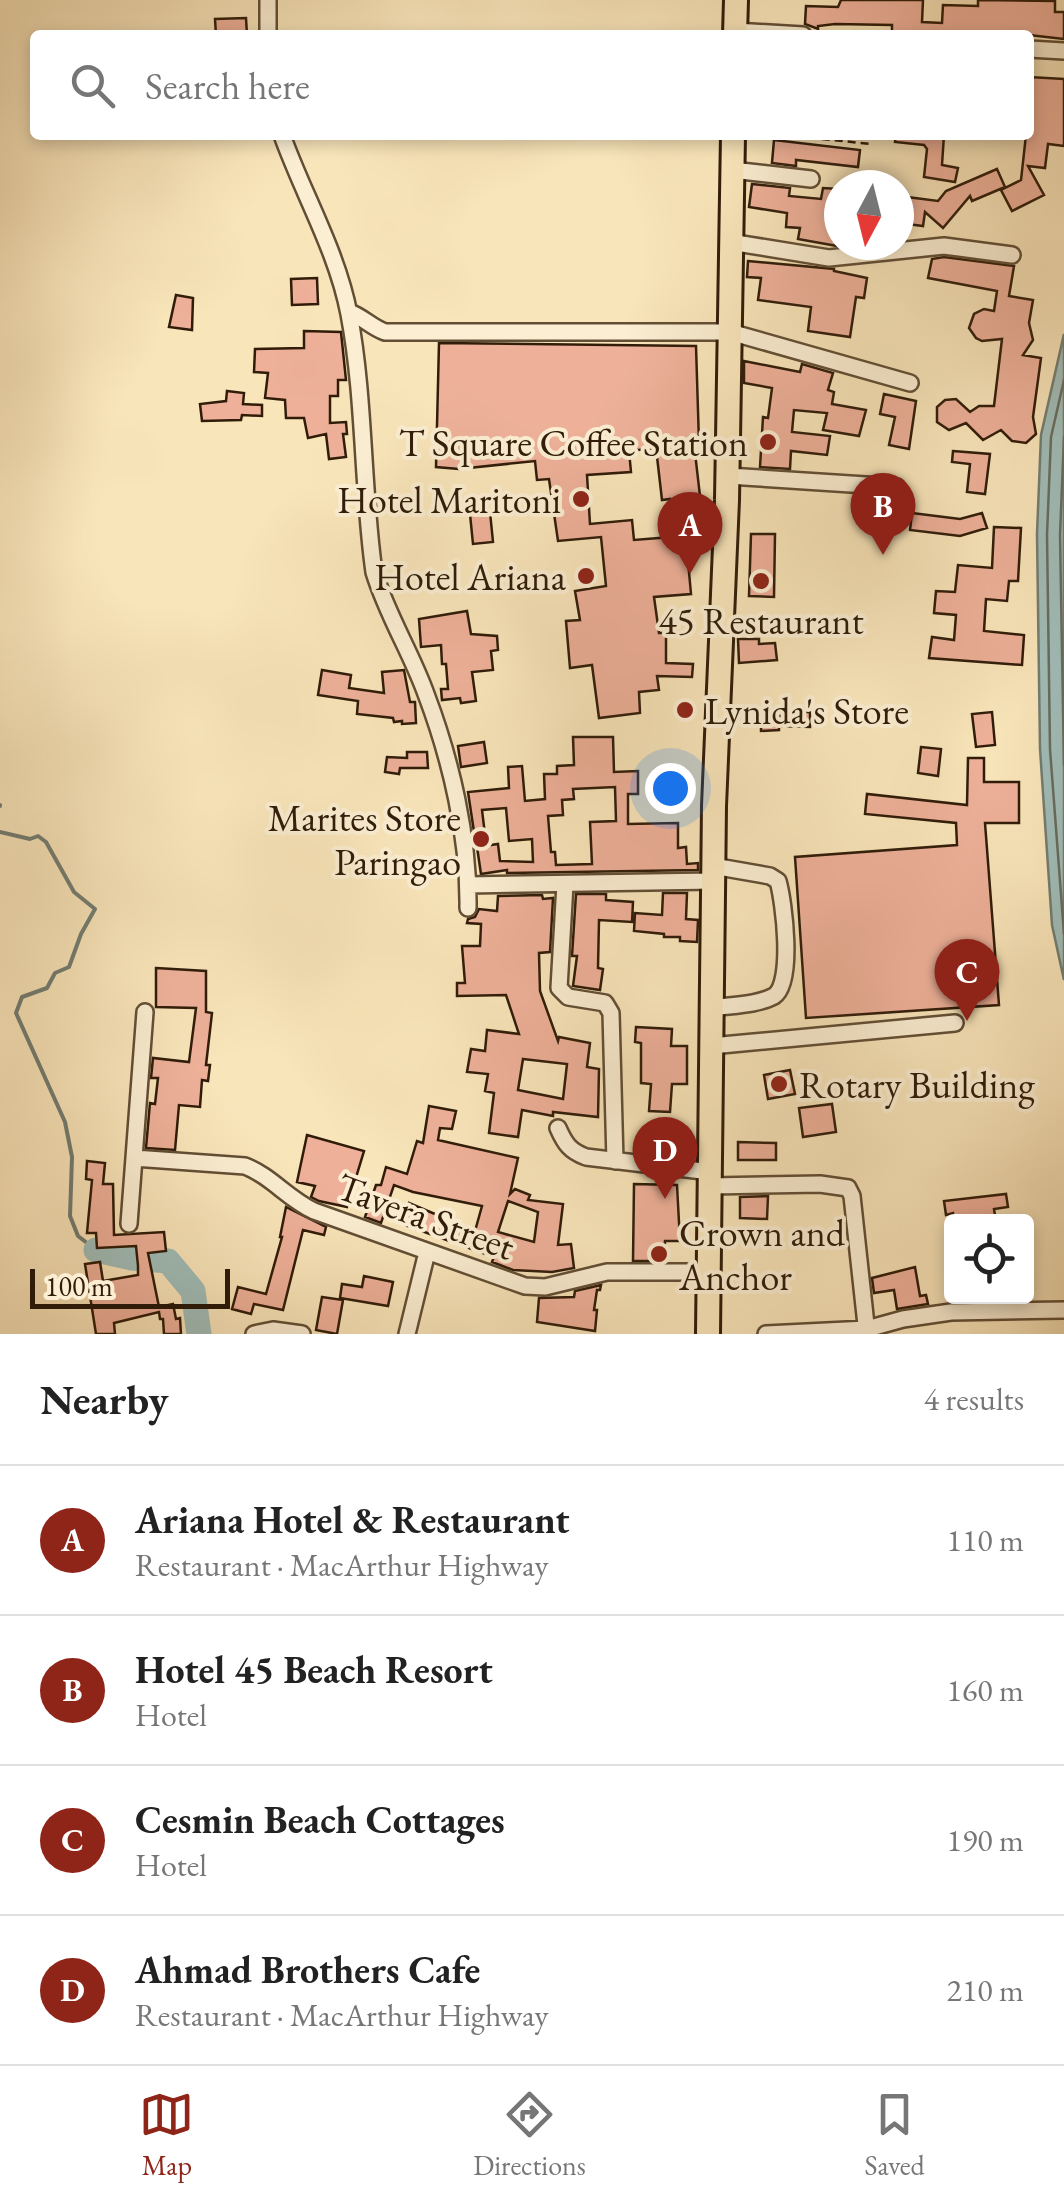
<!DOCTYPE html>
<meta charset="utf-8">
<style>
:root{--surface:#fff;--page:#f6f6f6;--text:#222;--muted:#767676;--line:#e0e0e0;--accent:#8f2418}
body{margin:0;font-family:"EB Garamond",serif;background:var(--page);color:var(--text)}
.controls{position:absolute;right:30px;bottom:30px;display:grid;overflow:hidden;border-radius:10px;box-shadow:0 5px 15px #0003}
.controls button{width:90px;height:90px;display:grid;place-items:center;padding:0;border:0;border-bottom:2px solid var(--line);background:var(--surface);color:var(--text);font:50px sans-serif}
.compass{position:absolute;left:824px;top:170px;width:90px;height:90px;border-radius:50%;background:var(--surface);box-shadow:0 5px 15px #0003;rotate:187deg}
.scale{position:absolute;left:30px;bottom:25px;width:200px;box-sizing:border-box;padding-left:10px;border:5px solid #301c09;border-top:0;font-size:28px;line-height:35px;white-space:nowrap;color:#301c09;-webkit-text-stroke:8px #fbeed2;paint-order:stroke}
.you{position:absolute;left:670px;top:788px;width:35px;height:35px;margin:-25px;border:8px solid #fff;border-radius:50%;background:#1a73e8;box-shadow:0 0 0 15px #1a73e833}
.badge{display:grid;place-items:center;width:65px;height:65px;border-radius:50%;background:var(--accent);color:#fff;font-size:32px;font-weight:700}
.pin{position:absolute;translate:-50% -82px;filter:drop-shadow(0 2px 5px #0008)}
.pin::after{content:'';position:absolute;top:52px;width:35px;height:30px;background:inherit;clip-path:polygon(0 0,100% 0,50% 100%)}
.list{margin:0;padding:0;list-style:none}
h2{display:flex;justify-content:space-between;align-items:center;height:130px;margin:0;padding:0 40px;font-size:42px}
h2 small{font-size:32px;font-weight:400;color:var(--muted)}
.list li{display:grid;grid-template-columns:65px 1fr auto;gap:30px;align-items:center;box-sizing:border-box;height:150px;padding:0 40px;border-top:2px solid var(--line)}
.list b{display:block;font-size:38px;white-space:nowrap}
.list p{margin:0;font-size:32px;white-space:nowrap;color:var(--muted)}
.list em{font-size:32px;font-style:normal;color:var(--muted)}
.icon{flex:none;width:55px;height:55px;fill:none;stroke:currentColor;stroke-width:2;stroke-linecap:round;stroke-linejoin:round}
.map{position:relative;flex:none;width:1064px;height:1334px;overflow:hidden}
.search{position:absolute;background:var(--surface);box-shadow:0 5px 15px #0003;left:30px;right:30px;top:30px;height:110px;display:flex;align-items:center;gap:25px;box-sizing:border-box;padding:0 35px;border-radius:10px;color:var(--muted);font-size:38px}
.sheet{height:730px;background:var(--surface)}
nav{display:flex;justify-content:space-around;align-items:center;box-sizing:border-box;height:140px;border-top:2px solid var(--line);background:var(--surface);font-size:28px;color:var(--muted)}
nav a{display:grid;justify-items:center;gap:5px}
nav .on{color:var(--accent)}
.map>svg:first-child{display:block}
.water{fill:#a0bdb8;stroke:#737d72;stroke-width:2.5}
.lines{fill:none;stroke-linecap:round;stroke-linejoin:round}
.shore{stroke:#686c60;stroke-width:2.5}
.stream{stroke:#737d72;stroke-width:4}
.river{stroke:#a0bdb8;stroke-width:25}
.building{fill:#eeb099;stroke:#301c09;stroke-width:2.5;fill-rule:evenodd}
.minor-casing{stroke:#624e35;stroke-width:20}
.highway-casing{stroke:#301c09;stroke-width:28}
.path{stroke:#301c09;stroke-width:2.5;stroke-dasharray:8 5;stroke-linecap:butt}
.minor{stroke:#fbeed2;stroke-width:15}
.highway{stroke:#f9e5ba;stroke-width:22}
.poi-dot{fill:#8f2418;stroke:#fbeed2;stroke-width:4}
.labels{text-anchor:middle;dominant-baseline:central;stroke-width:8;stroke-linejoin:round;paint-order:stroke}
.poi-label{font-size:38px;fill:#301c09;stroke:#fbeed2;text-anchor:end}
.street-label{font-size:38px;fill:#301c09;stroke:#fbeed2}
</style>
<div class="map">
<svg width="1064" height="1334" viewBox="0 0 1064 1334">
<rect width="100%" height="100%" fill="#f9e5ba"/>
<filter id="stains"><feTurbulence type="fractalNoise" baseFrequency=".002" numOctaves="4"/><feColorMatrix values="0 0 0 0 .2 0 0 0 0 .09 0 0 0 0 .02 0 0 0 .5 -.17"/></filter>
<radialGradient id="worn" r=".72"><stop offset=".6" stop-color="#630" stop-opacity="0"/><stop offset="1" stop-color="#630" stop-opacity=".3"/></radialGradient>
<!-- water -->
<path class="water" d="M1064,334V980L1052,925L1040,749L1037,534L1041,435Z"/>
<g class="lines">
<!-- shore -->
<path class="shore" d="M1064,380L1051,437L1047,535L1050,749L1064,934
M1064,437L1060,535L1064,765"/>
<!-- stream -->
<path class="stream" d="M0,805V806
M0,832L30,839L38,836L46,842L74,892L95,909L81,934L69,967L55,973L47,988L22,997L16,1013L65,1122L72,1157L70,1216L78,1236L96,1250"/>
<!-- river -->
<path class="river" d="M96,1250L132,1258L168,1261L193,1291L199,1334"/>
</g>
<!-- building -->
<path class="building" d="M841,0H923L922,22L942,23L943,5L978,6V0L1055,1V12H1064V39L1029,35H912L892,32V25L835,24L818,26V29L805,24L806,6L838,7Z
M246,18L247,35H216L215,19Z
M1029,77L1064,79V146L1048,144L1045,168L1028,166L1044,195L1012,211L1001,190L1021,180L1026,135H1029Z
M896,135H944L942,165L958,168L955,182L924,177L927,149L924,145L895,142Z
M774,140L860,150L858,167L796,160V166L772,163Z
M997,169L1005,187L972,201L970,196L943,228L925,212L923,226L899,223V196L938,201L946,191Z
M752,184L790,188L789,196L821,199L823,188L839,189L837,246L798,239L800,228L786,227L787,213L749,207Z
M944,257L1014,266L1009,296L1033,300L1029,323L1033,340L1023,355L1041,358L1033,417L1036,434L1026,443L1012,441L1001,430L983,440L966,423L949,430L937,422V407L945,400L956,399L970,412L979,406H994L1002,339L982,341L976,338L969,328L974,314L984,309L994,311L997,291L928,278L932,259Z
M748,261L834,269V271L867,278L864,298L856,297L850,337L808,331L811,307L758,300L761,278L747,277Z
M317,278L318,304L292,305L291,279Z
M176,295L193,298L192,330L169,327Z
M304,331L341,332L346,380H338V396H330V423L346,422L347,434H343L346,457L329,459L326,434L308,438L304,418H286L285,400L265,398L268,373L254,372L255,349L304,348Z
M439,343L696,346L699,443L694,444L700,496H696L697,528H685L691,594L654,597L659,633H666V663L693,664L692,677L657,676L659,690L639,692L640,713L599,718L592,665L570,668L566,621L580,620L575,591L606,586L601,537L558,541L549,479L537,480L535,461L459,469L436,467ZM656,448L662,500L670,499L671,537L634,540L632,520L590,524L587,475L631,472L629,451Z
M744,361L800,372L802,364L833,373L828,390L834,392L832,404L866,410L859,436L823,430L827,413L794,410L792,432L830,436L827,455L791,451L790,469L760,467L763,417L768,418L772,388L744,383Z
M227,391L244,393L243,404L262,405V416L242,415L241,420L202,421L200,404L226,401Z
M884,394L916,401L909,449L889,445L895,417L880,414Z
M953,451L990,454L985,494L967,492L970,464L952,462Z
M490,512L493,542L473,544L470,514Z
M912,513L960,519L982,513L987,528L960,536L910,530Z
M994,527L1021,528L1018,581H1009L1007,601L986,599L984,631L1024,635L1022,665L929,658L932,637L954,640L956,615L934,613L936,591L955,592L958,565L992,568Z
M751,534H775L774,597L749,596Z
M467,611L471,634L497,636L498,650L491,651L493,670L472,672L476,701L461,703L460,698L442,700L441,689H448L446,664H442L441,645L421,647L419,619Z
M738,639H759V644L775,643L777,660L739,663Z
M322,670L351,675L349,688L384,693L382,672L404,670L410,702H415L416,723L402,724V721L394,722L393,718L357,714L358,701L318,695Z
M795,712H810V727L779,726V730L761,731V717L795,715Z
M992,712L995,745L976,747L972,714Z
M573,737H613L614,772L638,771V794H628V824L678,823V848L686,847L687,864L698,863V870L507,873V870L481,874L477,847L498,844L500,861L533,862L532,839L509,841L506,808L482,810L486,843L476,845L468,792L509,788L508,767L522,766L525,801L545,799L544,774H557V766L574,765ZM615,787L616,821L590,822L592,864L556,865L555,852H551L548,816L563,815L562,800L574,799L573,789Z
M484,742L487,763L461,767L458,746Z
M921,747L941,749L938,776L918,773Z
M407,752H427L428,768H400L399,774L385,772L387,757L407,758Z
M968,758H984V782H1019V823H985L999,1005L806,1018L795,857L957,845L956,823L865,814L867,794L967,805Z
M663,893H687L686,919L698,920L697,942L680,941V937H664V934L634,931L635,913L662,915Z
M576,894H606V900L633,902L632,922L599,920L598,968L603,969L600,990L573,986L577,956H572Z
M542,895L543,899L553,898L550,952L539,953L540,991L558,1041L559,1037L590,1043L587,1067L599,1069L598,1117L553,1112V1116L522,1110L518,1137L489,1133L494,1093L485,1091L488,1074L467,1072L471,1049L485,1051L487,1030L519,1034L506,995L457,996V983H465L462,946H480L481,924L467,923L468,919L475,917L479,909L497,911L498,896ZM523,1059L567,1064L563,1099L518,1090Z
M156,968L206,971V1012L212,1013L206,1065H210L208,1081L202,1080L200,1107L179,1105L175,1150L146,1148L150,1103L155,1104L158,1078H151L153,1058L189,1062L196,1008L156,1007Z
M636,1027L672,1029L671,1046H687V1084H672L670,1112L649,1111L651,1084L641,1083V1043L635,1042Z
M790,1070L795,1094L768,1099L764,1075Z
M832,1104L836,1132L803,1137L799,1108Z
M429,1106L456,1111L452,1129L440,1128L438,1140L518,1158L510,1194L515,1189L530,1195L528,1200L563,1204L558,1245L571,1244L574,1268L552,1272L513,1270L492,1262L494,1257L402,1224L409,1203L475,1231L482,1206L413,1192L394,1185L381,1223L365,1217L376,1185H381L386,1167L407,1174L417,1141L423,1143ZM508,1201L538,1212L534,1242L498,1232Z
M656,1132L679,1133L678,1157L655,1154Z
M307,1135L364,1151L347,1207L319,1201L311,1197L315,1186L297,1182Z
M738,1142L776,1143V1160H738Z
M87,1161L105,1163L103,1184H113L114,1235L164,1232L166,1251L148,1253L159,1307L173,1304L176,1319L180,1318L181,1334H164L163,1319H160L159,1312L114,1323L115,1334H96L85,1264L100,1262L103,1281L138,1275V1266L136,1246L97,1248L96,1233H87L92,1180L86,1179Z
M634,1184L677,1185L680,1241H665L664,1261H633Z
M1006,1194L1008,1207L994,1209L996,1222H954L953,1213L946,1215L944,1201Z
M768,1196L767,1219L740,1218V1197Z
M286,1207L326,1227L324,1235L303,1230L283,1310L254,1304L251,1314L232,1309L238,1287L266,1294L282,1237H280Z
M915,1267L920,1296L926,1295L928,1304L897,1309L894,1290L874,1293L872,1278Z
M364,1276L393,1282L388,1306L340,1298L342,1284L362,1287Z
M601,1285L600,1290H597L594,1310H597L595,1331L537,1322L539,1298L574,1297L575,1291Z
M322,1297L343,1300L337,1334L316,1330Z"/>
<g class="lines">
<!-- minor casing -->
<g class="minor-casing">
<path id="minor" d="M268,0V35
M735,31L803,35
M1029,49L1064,51
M282,135C303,194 337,251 349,314C365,398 362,487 374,572C387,615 411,652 426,694C451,760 469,837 468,908
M732,170L811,179
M730,242L829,258L944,246L1012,255
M349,312C363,317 371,327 385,332H730L910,383
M728,476L897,487
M565,884L559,988L568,997L605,1003L611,1013L615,1161
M468,885L713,881
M712,1008C731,1005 758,1005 774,996C794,983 784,902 778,881L770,876L713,866
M711,1046L955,1023
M558,1128C565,1144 570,1151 586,1157L711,1172
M134,1158L245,1166C271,1176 288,1199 314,1211L525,1286L545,1287L607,1272H708
M711,1186L820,1184L848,1188L852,1196L867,1334
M129,1224L145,1012
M254,1334L273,1330L302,1334
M407,1334L427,1252
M766,1334L867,1329L903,1319L951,1312L1064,1310"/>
</g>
<!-- highway casing -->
<g class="highway-casing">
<path id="highway" d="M735,35L736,0
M708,1334L714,806L727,500L733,135"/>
</g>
<!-- path -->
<path class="path" d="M783,135L871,144"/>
<!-- minor -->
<use href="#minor" class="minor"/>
<!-- highway -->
<use href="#highway" class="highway"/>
</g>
<!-- markers -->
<g class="poi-dot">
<circle cx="768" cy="442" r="10"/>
<circle cx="581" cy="499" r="10"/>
<circle cx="586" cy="576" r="10"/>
<circle cx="761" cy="581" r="10"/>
<circle cx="685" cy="710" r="10"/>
<circle cx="481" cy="839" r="10"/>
<circle cx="779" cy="1084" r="10"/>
<circle cx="659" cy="1254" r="10"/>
</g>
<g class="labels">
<!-- poi labels -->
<g class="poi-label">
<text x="748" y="442">T Square Coffee Station</text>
<text x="561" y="499">Hotel Maritoni</text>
<text x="566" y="576">Hotel Ariana</text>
<text x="761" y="620" text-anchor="middle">45 Restaurant</text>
<text x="705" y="710" text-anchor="start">Lynida's Store</text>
<text x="461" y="817">Marites Store<tspan x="461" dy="44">Paringao</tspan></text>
<text x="799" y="1084" text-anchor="start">Rotary Building</text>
<text x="679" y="1232" text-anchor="start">Crown and<tspan x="679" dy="44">Anchor</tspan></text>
</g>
<!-- street labels -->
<g class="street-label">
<text transform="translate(426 1216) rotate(20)">Tavera Street</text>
</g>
</g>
<rect width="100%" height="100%" filter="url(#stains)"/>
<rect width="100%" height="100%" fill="url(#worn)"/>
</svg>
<div class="controls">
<button><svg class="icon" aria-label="locate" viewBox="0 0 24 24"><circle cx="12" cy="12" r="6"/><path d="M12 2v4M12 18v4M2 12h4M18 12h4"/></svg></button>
</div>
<svg class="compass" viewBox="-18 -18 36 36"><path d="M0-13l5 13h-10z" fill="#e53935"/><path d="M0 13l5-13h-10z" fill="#767676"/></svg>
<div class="scale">100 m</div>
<div class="you"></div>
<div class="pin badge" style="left:690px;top:574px">A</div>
<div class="pin badge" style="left:883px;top:555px">B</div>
<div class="pin badge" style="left:967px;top:1021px">C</div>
<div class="pin badge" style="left:665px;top:1199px">D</div>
<div class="search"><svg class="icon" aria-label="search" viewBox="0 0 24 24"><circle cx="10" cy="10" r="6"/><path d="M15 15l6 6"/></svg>Search here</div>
</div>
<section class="sheet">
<h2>Nearby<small>4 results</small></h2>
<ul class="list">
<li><span class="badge">A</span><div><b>Ariana Hotel &amp; Restaurant</b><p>Restaurant · MacArthur Highway</p></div><em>110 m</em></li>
<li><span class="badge">B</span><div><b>Hotel 45 Beach Resort</b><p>Hotel</p></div><em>160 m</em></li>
<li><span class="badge">C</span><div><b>Cesmin Beach Cottages</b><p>Hotel</p></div><em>190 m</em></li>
<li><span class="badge">D</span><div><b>Ahmad Brothers Cafe</b><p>Restaurant · MacArthur Highway</p></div><em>210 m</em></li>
</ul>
</section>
<nav>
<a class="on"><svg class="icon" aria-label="map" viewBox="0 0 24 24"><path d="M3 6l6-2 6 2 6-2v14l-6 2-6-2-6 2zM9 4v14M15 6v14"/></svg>Map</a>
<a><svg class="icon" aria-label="directions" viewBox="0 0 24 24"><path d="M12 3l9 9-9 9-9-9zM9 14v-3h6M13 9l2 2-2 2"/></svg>Directions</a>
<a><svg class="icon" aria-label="saved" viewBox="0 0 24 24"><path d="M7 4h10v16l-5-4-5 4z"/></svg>Saved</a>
</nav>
